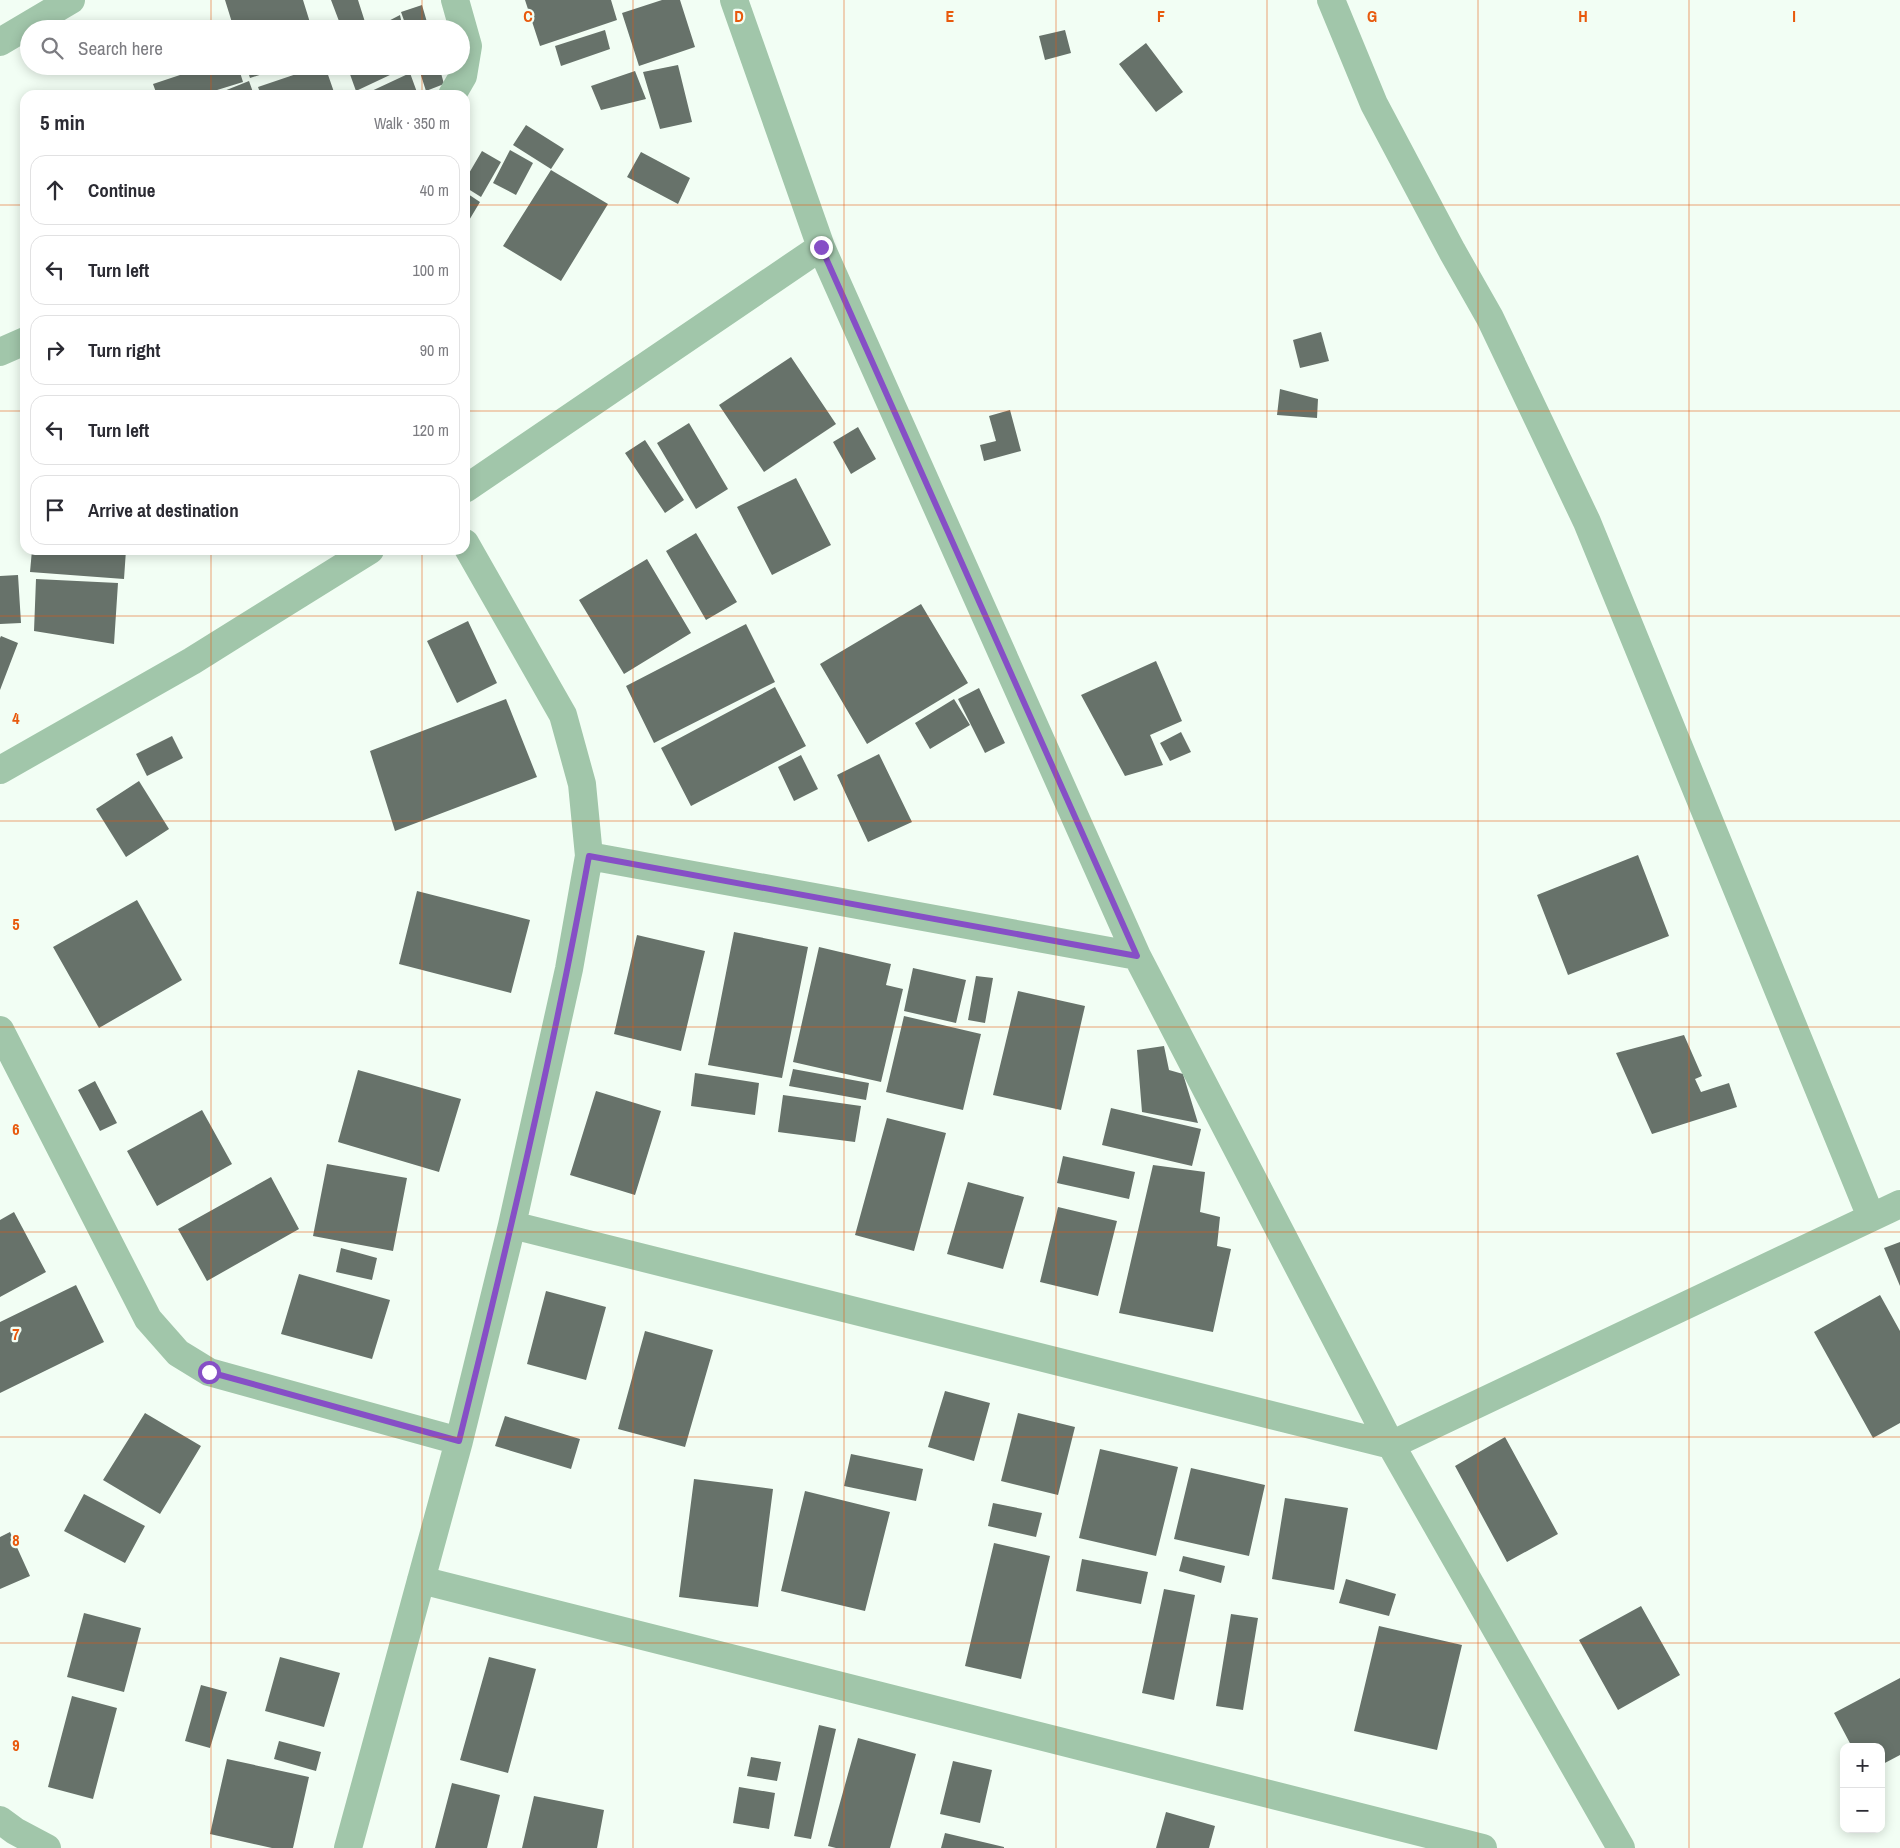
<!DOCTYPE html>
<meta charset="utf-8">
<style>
:root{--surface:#fff;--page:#f2f2f3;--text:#2b2b33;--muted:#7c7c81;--line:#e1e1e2}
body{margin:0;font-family:"Archivo Narrow",sans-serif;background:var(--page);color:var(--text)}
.controls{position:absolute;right:15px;bottom:15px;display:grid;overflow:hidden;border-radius:10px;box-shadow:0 2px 12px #0003}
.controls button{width:45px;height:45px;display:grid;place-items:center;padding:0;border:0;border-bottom:1px solid var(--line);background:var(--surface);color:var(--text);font:25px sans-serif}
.stop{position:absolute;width:15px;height:15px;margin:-11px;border:4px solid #864fc6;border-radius:50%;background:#fff}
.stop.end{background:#864fc6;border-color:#fff;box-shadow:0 1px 5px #0008}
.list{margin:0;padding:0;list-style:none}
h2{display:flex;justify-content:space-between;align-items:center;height:65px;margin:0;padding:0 20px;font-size:21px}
h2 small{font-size:16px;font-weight:400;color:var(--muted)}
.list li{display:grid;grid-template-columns:32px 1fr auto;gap:15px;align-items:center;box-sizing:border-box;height:70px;margin:0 10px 10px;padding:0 10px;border:1px solid var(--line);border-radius:15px}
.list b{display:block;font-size:19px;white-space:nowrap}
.list em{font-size:16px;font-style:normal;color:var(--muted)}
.icon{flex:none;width:28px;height:28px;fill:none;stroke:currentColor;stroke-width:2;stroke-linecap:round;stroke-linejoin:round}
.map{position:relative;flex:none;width:1900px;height:1848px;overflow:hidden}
.search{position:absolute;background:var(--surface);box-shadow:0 2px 12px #0003;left:20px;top:20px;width:450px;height:55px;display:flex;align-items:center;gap:12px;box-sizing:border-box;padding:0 18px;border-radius:28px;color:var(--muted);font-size:19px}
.panel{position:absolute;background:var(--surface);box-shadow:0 2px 12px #0003;left:20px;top:90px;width:450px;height:465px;border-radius:15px}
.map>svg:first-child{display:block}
.building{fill:#67726a}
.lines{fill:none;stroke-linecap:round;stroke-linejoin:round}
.minor{stroke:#a1c6aa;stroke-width:28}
.tertiary{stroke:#a1c6aa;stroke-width:28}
.route{stroke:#864fc6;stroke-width:6}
.grid{fill:none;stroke:#e8590c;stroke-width:1;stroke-opacity:0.55}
.grid-label{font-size:16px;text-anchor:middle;font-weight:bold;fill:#e8590c;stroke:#f2fef4;stroke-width:4.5;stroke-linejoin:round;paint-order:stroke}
</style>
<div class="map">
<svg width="1900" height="1848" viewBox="0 0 1900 1848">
<rect width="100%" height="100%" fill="#f2fef4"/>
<!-- building -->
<path class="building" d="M225,0H303L312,29H234Z
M331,0H358L365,22L342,29Z
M525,0H611L617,20L540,46Z
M662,0H680L695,47L639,66L622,13Z
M422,5L429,29H407L401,12Z
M400,15L403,29H373Z
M605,30L610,49L561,66L555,46Z
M1065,30L1071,53L1045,60L1039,36Z
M1146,43L1183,92L1156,112L1119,64Z
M678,65L692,122L660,129L643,72Z
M207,66H238L243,82L201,95H157L153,84Z
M246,66H285V67L250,78Z
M320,66H325L335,95H261L258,87Z
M347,66H409L356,91Z
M418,66H439L444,84L426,91Z
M635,71L646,99L601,110L591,86Z
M410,73L418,95H363Z
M249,81L254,95H214Z
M526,125L564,149L551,169L513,145Z
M510,150L533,163L516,195L493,183Z
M482,151L501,162L481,197L465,187V180Z
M641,152L690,178L678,204L627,177Z
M551,170L608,204L561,281L503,246Z
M465,192L480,202L465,227Z
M1321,332L1329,361L1300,368L1293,340Z
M791,357L836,424L764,472L719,405Z
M1280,389L1318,399L1317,418L1277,415Z
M1010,410L1021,451L984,461L980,445L996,441L989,416Z
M689,423L728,489L696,509L657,443Z
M858,427L876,459L851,474L833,442Z
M645,440L684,500L665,513L625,453Z
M796,478L831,545L772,575L737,507Z
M696,533L737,602L706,620L666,551Z
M32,550H126L124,579L30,572Z
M647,559L691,633L624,674L579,600Z
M18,575L21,623L0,624V576Z
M36,579L118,583L114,644L34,631Z
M921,604L968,683L867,744L820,664Z
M468,621L497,683L457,703L427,641Z
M746,624L775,682L654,743L626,686Z
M1,636L18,643L0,690V638Z
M1156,661L1182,721L1150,735L1163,765L1125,776L1081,695Z
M775,687L806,746L691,806L661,748Z
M979,688L1005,743L985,753L958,699Z
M506,699L537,777L395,831L370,751Z
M954,699L970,725L930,749L915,723Z
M1181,732L1191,752L1170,761L1160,743Z
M172,736L183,758L147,776L136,754Z
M879,754L912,822L868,842L837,775Z
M801,755L818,789L794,801L778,767Z
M139,781L169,829L126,857L96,809Z
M1638,855L1669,936L1568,975L1537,895Z
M417,891L530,920L511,993L399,964Z
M137,900L182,980L99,1028L53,947Z
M734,932L808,947L782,1078L708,1065Z
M637,935L705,951L681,1051L614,1034Z
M819,947L891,964L886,985L903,989L881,1082L793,1062Z
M913,968L966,980L956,1023L904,1011Z
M976,976L993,978L985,1023L968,1020Z
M1018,991L1085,1006L1061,1110L993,1095Z
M904,1016L981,1034L963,1110L886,1092Z
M1684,1035L1702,1076L1695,1079L1701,1092L1729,1083L1737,1107L1652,1134L1616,1053Z
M1164,1046L1169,1070L1183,1074L1198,1123L1142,1112L1137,1050Z
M793,1069L869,1083L866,1100L789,1086Z
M358,1070L461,1099L439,1172L338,1142Z
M695,1073L759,1083L755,1115L691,1106Z
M95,1081L117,1123L100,1131L78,1090Z
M596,1091L661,1111L635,1195L570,1175Z
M783,1095L861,1106L855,1142L778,1132Z
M1111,1108L1201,1129L1192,1166L1102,1145Z
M202,1110L232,1164L157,1206L127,1151Z
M887,1118L946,1133L914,1251L855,1235Z
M1063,1156L1135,1172L1129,1199L1057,1183Z
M327,1164L407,1178L393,1251L313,1236Z
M1153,1165L1205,1172L1200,1212L1220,1217L1217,1246L1231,1249L1213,1332L1119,1313Z
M271,1177L299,1229L207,1281L178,1229Z
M968,1182L1024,1197L1003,1269L947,1254Z
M1058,1207L1117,1221L1098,1296L1040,1282Z
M14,1212L46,1272L0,1297V1220Z
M1900,1242V1286L1884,1248Z
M341,1248L377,1258L372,1280L336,1272Z
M299,1274L390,1300L372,1359L281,1334Z
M76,1285L104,1342L0,1393V1322Z
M546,1291L606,1307L586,1380L527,1364Z
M1880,1295L1900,1331V1423L1873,1438L1814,1332Z
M645,1331L713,1350L685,1447L618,1429Z
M945,1391L990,1403L974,1461L928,1447Z
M145,1413L201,1446L160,1514L103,1480Z
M1018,1413L1075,1427L1058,1495L1001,1481Z
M505,1416L580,1439L571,1469L495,1446Z
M1505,1437L1558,1534L1507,1562L1455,1466Z
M1100,1449L1178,1467L1156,1556L1079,1538Z
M851,1454L923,1469L916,1501L844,1486Z
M1191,1468L1265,1485L1249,1556L1174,1539Z
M694,1479L773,1489L758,1607L679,1597Z
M805,1491L890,1512L865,1611L781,1591Z
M84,1494L145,1526L125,1563L64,1531Z
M1285,1498L1348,1508L1334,1590L1272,1579Z
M993,1503L1042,1513L1036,1537L988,1526Z
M10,1532L30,1576L0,1589V1537Z
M994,1543L1050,1556L1021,1679L965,1666Z
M1183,1556L1225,1566L1221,1583L1179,1571Z
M1082,1559L1148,1572L1141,1604L1076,1591Z
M1346,1579L1396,1594L1389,1616L1339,1603Z
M1164,1589L1195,1595L1174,1700L1142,1693Z
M1641,1606L1680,1675L1618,1710L1579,1640Z
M84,1613L141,1628L124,1692L67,1677Z
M1231,1614L1258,1618L1243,1710L1216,1706Z
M1379,1626L1462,1645L1437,1750L1354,1731Z
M280,1657L340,1673L324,1727L265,1711Z
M489,1657L536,1669L508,1773L460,1760Z
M1900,1678V1755L1881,1765V1747H1852L1834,1713Z
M201,1685L227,1692L210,1748L185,1741Z
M72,1696L117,1708L93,1799L48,1787Z
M819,1725L836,1729L811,1839L794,1836Z
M858,1738L916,1754L890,1848H836L828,1846Z
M279,1741L321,1752L316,1771L274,1759Z
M751,1757L781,1762L777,1781L747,1776Z
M227,1759L309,1777L293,1848H272L210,1834Z
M953,1761L992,1770L980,1823L940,1814Z
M452,1783L500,1795L487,1848H435Z
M739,1787L775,1793L769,1829L733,1823Z
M534,1796L604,1810L597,1848H522Z
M1166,1812L1215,1826L1209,1848H1156Z
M945,1833L1004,1847V1848H941Z"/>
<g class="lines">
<!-- minor -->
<path class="minor" d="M734,0L821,247L1137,956L1391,1445L1621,1848
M1331,0L1374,104L1452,251L1490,318L1587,522L1871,1217
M452,95L463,76L468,46L455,0
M0,352L25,341
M465,489L821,247
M0,770L192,661L370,550
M589,856L1137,956
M0,1030L148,1319L178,1353L209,1372L459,1441
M512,1225L1391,1445L1900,1204
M421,1580L1483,1848
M0,1820L15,1831L47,1848
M348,1848L459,1441L512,1225L569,969L589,856L582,784L563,715L465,543"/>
<!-- tertiary -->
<path class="tertiary" d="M0,42L71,0"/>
</g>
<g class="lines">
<!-- route -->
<path class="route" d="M209,1372L459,1441C507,1247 553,1053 589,856L1137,956L821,247"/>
</g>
<!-- grid -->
<path class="grid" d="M211,0V29M422,0V29M633,0V1848M844,0V1848M1056,0V1848M1267,0V1848M1478,0V1848M1689,0V1848M211,66V95M422,66V95M0,205H25M465,205H1900M0,411H25M465,411H1900M211,550V1848M422,550V1848M0,616H1900M0,821H1900M0,1027H1900M0,1232H1900M0,1437H1900M0,1643H1900"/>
<g class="grid-label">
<text x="528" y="22">C</text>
<text x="739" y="22">D</text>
<text x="950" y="22">E</text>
<text x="1161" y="22">F</text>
<text x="1372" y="22">G</text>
<text x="1583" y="22">H</text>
<text x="1794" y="22">I</text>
<text x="16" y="724">4</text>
<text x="16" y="930">5</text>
<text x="16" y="1135">6</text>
<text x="16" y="1340">7</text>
<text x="16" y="1546">8</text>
<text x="16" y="1751">9</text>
</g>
</svg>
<div class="controls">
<button>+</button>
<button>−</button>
</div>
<div class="stop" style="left:209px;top:1372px"></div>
<div class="stop end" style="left:821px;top:247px"></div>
<div class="search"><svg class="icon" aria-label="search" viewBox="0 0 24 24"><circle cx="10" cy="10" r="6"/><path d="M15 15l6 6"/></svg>Search here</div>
<section class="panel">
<h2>5 min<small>Walk · 350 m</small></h2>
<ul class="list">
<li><svg class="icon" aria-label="ahead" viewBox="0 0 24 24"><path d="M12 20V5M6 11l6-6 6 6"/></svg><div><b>Continue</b></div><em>40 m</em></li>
<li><svg class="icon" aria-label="left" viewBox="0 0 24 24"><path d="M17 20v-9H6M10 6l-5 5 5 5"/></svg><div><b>Turn left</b></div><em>100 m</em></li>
<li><svg class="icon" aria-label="right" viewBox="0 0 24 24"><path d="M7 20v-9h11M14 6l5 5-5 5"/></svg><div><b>Turn right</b></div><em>90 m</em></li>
<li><svg class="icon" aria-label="left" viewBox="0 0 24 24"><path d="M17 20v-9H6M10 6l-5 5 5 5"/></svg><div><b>Turn left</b></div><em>120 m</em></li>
<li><svg class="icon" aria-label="arrive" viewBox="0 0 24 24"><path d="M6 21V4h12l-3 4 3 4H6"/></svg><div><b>Arrive at destination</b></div></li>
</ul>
</section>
</div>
